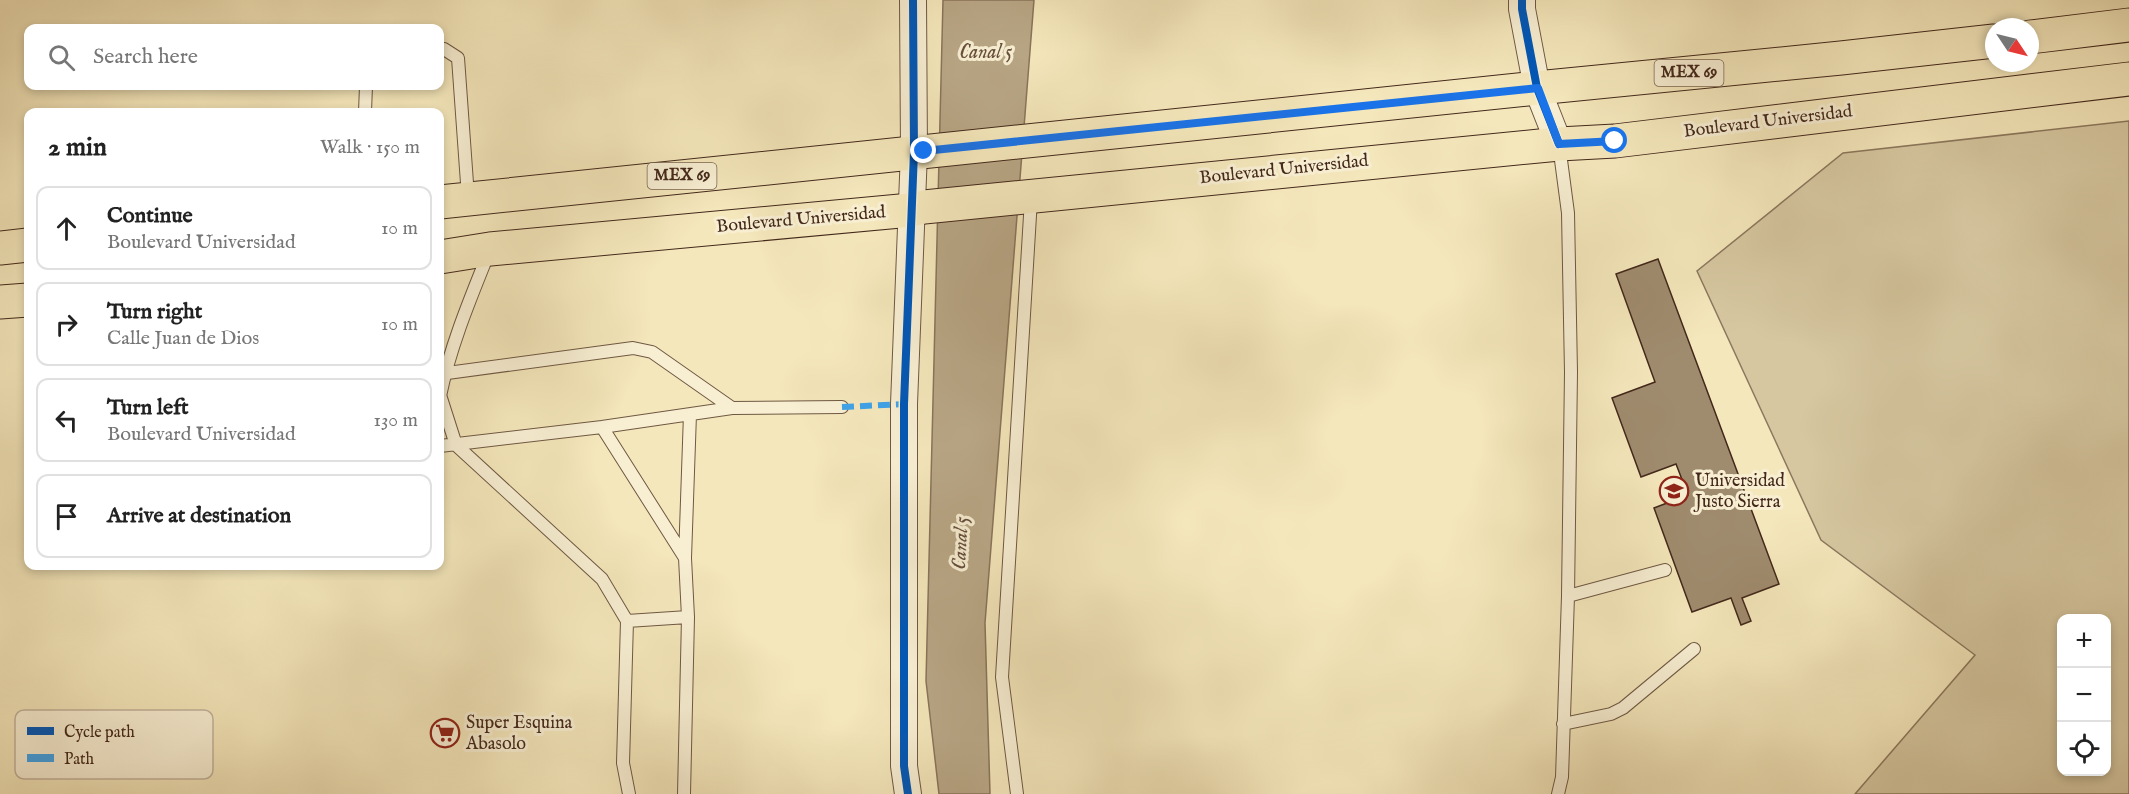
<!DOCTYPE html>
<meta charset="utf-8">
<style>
:root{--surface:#fff;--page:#f6f6f6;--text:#222;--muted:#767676;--line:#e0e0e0}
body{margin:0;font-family:"IM FELL English",serif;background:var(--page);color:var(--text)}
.controls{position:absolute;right:18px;bottom:18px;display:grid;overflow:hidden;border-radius:12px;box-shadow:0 3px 9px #0003}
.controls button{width:54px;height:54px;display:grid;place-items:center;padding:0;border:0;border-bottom:2px solid var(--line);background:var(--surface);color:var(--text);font:30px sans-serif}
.compass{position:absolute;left:1985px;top:18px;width:54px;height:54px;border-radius:50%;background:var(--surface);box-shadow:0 3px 9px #0003;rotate:125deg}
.stop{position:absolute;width:18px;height:18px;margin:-14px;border:4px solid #1a73e8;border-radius:50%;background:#fff}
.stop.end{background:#1a73e8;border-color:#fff;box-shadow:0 2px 6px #0008}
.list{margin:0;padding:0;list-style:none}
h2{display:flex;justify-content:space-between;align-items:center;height:78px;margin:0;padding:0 24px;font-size:26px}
h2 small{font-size:20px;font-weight:400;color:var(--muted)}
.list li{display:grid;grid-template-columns:39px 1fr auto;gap:18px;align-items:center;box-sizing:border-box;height:84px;margin:0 12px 12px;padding:0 12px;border:2px solid var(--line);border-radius:12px}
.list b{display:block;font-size:22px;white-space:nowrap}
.list p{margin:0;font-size:20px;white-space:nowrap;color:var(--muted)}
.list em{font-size:20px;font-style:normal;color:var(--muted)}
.icon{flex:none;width:33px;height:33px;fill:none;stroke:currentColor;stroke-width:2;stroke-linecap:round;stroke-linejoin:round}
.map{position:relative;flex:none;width:2129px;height:794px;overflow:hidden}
.search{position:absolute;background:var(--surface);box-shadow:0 3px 9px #0003;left:24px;top:24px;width:420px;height:66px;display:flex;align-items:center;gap:15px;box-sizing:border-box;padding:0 21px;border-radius:12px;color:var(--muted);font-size:22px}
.panel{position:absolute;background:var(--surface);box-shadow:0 3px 9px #0003;left:24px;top:108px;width:420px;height:462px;border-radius:12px}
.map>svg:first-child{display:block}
.green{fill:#d6c7a0;stroke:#8c785e;stroke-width:1.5;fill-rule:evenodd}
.water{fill:#b8a685;stroke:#89745b;stroke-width:1.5}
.building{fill:#9f8b6e;stroke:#43281b;stroke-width:1.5}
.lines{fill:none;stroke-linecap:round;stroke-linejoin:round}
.lane-casing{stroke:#6f5843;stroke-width:14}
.street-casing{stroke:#6f5843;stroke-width:28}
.primary-casing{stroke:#43281b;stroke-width:35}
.lane{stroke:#f8efd3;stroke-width:12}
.street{stroke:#f8efd3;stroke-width:26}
.primary{stroke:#f4e7bb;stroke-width:33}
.quiet{stroke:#3fa3ea;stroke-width:6;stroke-dasharray:12 6;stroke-linecap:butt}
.cycleway-casing{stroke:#f8efd3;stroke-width:11}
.cycleway{stroke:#0057b8;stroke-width:8}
.route{stroke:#1a73e8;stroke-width:8}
.labels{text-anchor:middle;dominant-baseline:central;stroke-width:6;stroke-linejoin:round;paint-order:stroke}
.shield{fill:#f8efd3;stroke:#796452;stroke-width:1.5}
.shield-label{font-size:16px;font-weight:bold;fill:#43281b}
.street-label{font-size:18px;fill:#43281b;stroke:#f8efd3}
.poi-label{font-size:18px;fill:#43281b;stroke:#f8efd3;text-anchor:start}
.water-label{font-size:20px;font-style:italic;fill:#664e3b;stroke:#f8efd3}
.key{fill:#f8efd3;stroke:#c2b39c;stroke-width:1.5}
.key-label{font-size:16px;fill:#43281b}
</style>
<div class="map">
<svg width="2129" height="794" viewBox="0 0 2129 794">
<rect width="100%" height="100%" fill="#f4e7bb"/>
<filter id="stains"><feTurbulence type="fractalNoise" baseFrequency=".00333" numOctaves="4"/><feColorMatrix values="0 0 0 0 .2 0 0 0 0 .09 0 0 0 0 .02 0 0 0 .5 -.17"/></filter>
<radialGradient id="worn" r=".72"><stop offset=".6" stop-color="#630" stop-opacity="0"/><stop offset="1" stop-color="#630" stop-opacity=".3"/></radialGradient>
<!-- green -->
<path class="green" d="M2129,121V794H1855L1975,655L1821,540L1697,271L1843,153ZM2062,618H2106V772H2062Z"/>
<!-- water -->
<path class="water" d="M943,0H1034L985,623L990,794H939L926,681Z"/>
<!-- building -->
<path class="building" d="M1658,259L1779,584L1742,598L1751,621L1741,625L1731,598L1692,612L1654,508L1688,495L1676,464L1641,477L1612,398L1655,382L1616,274Z"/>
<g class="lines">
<!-- lane casing -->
<g class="lane-casing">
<path id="lane" d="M440,50L444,49L458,58L468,197
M365,112L366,86
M440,374L633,348L652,352L732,408L842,407
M440,395L456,445L602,579L627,621L623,763L629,794
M440,396C450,347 470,299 489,252
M602,427L732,408
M440,446L602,427L685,558L688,617L684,794
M685,558L690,414
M1568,596L1665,570
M627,621L688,617
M1563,724L1611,714L1623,708L1694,649
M1017,794L1002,677L1031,199
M1558,794L1562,777L1568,596L1571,372L1568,213L1559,145"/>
</g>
<!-- street casing -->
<g class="street-casing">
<path id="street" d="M1522,0V9L1537,88L1559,144
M908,794L904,766V404L914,152L913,0"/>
</g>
<!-- primary casing -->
<g class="primary-casing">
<path id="primary" d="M2030,37L2129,25
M440,202L1537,88L1841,58L1994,41
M0,248L28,245
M440,257L490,249L911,210L924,207L1559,144L1615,141L2129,79
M0,302L28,300"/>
</g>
<!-- lane -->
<use href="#lane" class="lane"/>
<!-- street -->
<use href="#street" class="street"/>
<!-- primary -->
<use href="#primary" class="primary"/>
<!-- quiet -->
<path class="quiet" d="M842,407L904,404"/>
<!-- cycleway casing -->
<g class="cycleway-casing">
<path id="cycleway" d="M1522,0V9L1537,88L1559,144
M908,794L904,766V404L914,152L913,0"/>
</g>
<!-- cycleway -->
<use href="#cycleway" class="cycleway"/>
</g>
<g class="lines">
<!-- route -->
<path class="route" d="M924,151L1538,88L1559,144L1615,141"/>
</g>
<!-- icons -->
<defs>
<g id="university-ring" transform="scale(1.5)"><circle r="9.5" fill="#f8efd3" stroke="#8f2418" stroke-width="1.5"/><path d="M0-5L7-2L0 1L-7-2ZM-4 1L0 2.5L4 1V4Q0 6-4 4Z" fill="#8f2418"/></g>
<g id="supermarket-ring" transform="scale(1.5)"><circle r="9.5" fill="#f8efd3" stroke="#8f2418" stroke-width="1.5"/><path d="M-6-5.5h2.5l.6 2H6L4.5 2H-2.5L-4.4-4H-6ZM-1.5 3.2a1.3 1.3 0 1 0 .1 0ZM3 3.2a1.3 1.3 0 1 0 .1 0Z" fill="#8f2418"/></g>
</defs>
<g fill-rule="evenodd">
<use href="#university-ring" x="1674" y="491"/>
<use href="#supermarket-ring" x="445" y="733"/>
</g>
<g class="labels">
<!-- shield labels -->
<g class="shield">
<rect x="1654.5" y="60" width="69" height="26" rx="4.5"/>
<rect x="647.5" y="163" width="69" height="26" rx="4.5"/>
</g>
<g class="shield-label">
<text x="1689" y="73">MEX 69</text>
<text x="682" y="176">MEX 69</text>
</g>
<!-- street labels -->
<g class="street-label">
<text transform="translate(1768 122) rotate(-7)">Boulevard Universidad</text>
<text transform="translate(1284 170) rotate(-6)">Boulevard Universidad</text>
<text transform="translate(801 220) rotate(-5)">Boulevard Universidad</text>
</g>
<!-- poi labels -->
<g class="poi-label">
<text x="1695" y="481">Universidad<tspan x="1695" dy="21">Justo Sierra</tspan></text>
<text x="466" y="723">Super Esquina<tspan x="466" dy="21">Abasolo</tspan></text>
</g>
<!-- water labels -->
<g class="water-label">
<text x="986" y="52">Canal 5</text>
<text transform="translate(961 543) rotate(-87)">Canal 5</text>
</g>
</g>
<!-- legend -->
<rect x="15" y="710" width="198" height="69" rx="9" class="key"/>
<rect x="27" y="727" width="27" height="8" fill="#0057b8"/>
<rect x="27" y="754" width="27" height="8" fill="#3fa3ea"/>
<g class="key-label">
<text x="64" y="737">Cycle path</text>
<text x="64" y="764">Path</text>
</g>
<rect width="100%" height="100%" filter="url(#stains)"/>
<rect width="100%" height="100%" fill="url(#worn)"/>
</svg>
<div class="controls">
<button>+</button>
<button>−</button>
<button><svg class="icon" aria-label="locate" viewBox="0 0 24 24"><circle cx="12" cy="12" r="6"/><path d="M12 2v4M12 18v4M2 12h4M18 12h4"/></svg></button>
</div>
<svg class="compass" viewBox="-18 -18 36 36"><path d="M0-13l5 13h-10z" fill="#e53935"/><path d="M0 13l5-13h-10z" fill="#767676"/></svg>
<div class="stop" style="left:1615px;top:141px"></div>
<div class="stop end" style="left:924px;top:151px"></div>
<div class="search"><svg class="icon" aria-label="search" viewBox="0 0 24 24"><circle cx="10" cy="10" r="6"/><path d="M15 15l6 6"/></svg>Search here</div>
<section class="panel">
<h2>2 min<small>Walk · 150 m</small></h2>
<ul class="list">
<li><svg class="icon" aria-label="ahead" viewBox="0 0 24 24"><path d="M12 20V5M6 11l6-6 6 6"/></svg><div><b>Continue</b><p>Boulevard Universidad</p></div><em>10 m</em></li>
<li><svg class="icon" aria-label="right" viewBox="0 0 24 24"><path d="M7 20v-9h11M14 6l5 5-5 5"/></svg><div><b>Turn right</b><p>Calle Juan de Dios</p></div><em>10 m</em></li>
<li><svg class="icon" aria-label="left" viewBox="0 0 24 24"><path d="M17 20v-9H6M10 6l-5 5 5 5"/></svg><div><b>Turn left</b><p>Boulevard Universidad</p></div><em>130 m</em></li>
<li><svg class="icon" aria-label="arrive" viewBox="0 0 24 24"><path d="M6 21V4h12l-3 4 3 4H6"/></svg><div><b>Arrive at destination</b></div></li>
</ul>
</section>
</div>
